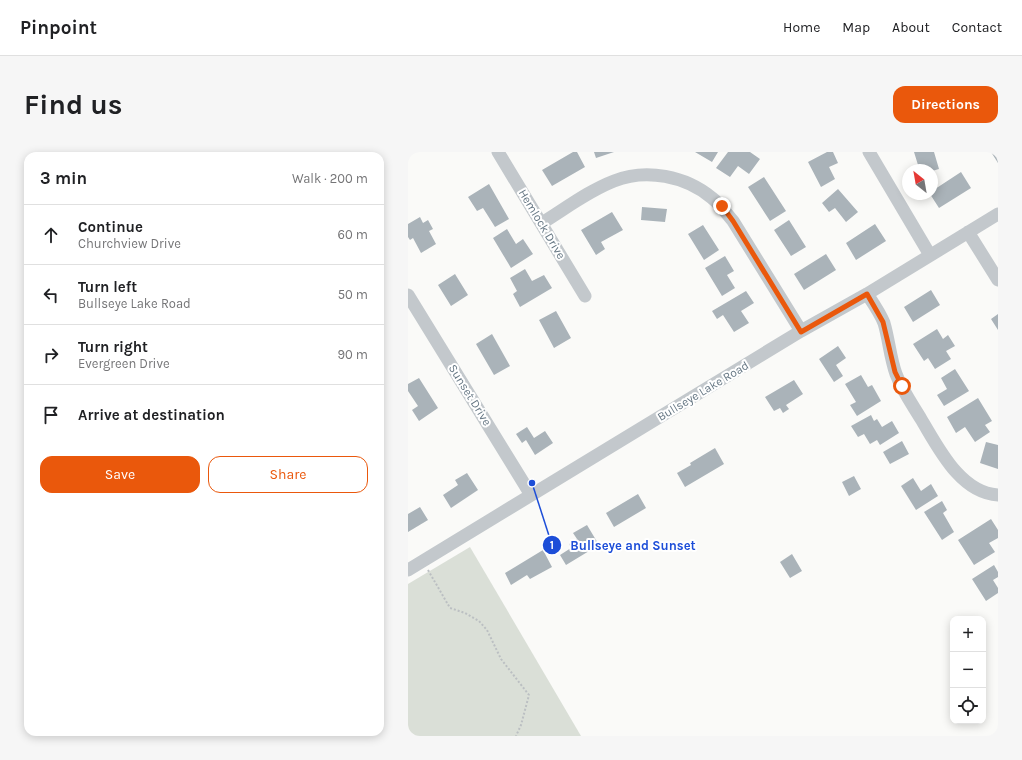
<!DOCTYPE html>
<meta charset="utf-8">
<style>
:root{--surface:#fff;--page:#f6f6f6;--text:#202124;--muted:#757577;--line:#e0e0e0;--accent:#ea580c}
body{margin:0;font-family:Karla,sans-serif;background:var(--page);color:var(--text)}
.controls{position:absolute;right:12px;bottom:12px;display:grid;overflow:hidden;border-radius:8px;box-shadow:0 2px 10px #0003}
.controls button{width:36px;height:36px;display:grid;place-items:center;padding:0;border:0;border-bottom:1px solid var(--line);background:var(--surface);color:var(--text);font:20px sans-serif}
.compass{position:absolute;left:494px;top:12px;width:36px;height:36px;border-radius:50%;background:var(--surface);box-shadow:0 2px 10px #0003;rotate:329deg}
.stop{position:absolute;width:12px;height:12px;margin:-9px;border:3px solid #ea580c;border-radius:50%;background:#fff}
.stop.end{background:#ea580c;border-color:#fff;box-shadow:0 1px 4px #0008}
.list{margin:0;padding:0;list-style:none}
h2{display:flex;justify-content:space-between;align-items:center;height:52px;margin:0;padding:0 16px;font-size:17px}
h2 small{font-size:13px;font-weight:400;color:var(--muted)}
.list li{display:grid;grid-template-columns:26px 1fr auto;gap:12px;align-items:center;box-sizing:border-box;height:60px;padding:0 16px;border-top:1px solid var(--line)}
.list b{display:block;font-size:15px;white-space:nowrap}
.list p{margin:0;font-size:13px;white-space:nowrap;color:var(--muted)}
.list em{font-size:13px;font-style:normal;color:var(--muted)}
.actions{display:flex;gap:8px;padding:12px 16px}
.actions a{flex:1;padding:9px 0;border:1px solid var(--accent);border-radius:12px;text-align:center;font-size:14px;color:var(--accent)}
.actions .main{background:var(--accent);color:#fff}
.icon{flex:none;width:22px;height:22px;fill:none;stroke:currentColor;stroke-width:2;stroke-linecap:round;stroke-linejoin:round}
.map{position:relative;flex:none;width:590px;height:584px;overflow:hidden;border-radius:12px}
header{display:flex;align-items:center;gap:24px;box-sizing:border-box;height:56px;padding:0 20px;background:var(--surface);border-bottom:1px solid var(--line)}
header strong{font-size:19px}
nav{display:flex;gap:22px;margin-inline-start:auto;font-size:14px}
.intro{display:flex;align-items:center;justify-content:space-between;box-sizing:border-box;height:96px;padding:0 24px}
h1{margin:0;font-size:28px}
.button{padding:10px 18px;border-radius:12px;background:var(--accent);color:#fff;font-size:14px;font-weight:700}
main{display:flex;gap:24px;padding:0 24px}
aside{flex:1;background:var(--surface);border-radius:12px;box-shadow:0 2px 10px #0003}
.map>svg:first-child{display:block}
.green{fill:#dadfd7}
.building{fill:#aab3b9}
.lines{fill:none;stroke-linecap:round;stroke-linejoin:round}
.path{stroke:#bbbfc2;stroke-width:2;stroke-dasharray:2 2;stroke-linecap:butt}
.minor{stroke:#c3c8cc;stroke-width:13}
.route{stroke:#ea580c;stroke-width:5}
.labels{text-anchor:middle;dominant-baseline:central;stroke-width:4;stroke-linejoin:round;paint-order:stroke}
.street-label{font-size:12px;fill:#657683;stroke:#fff}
.leader{fill:none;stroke:#1d4ed8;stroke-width:1.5}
.callout-dot{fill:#1d4ed8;stroke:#fff;stroke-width:1.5}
.mark-label{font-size:12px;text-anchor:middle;font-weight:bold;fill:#fff}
.callout-label{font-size:13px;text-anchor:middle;font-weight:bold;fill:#1d4ed8;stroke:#fff;stroke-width:4;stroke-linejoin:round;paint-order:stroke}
</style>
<header>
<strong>Pinpoint</strong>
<nav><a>Home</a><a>Map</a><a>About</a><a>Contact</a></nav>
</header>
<div class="intro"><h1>Find us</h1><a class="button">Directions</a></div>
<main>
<aside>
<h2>3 min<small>Walk · 200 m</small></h2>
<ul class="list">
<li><svg class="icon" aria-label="ahead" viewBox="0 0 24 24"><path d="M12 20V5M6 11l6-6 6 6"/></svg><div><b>Continue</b><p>Churchview Drive</p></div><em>60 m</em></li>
<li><svg class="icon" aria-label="left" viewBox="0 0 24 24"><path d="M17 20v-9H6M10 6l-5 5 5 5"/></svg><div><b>Turn left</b><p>Bullseye Lake Road</p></div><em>50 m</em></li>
<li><svg class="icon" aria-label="right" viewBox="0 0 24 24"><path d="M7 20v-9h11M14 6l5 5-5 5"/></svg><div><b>Turn right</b><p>Evergreen Drive</p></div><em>90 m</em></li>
<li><svg class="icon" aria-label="arrive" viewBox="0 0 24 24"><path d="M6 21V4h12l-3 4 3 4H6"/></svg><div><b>Arrive at destination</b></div></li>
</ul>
<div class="actions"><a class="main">Save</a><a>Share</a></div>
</aside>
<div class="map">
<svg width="590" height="584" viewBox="0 0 590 584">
<rect width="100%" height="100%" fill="#fafaf8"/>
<!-- green -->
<path class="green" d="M62,395L173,584H0V432Z"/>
<!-- building -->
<path class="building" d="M165,0H169L177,15L144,34L134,18Z
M186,0H206L188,6Z
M287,0H310L304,10Z
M320,0H342L352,7L341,22L330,14L322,25L308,16Z
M419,0H425L430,11L421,15L427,27L413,35L400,10Z
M506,0H526L531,17L524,19V18H514L512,12L510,13Z
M583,0H590V11Z
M553,20L563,36L531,56L522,42H524V39Z
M356,25L378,59L362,69L340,35Z
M81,32L101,67L87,75L75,56L69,59L60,45Z
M430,37L450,60L438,70L427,56L421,60L414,51Z
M234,55L259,57L257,70L233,68Z
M204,60L215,78L193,90L197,97L188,103L173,78Z
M12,65L15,71L20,68L25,77L21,79L28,92L13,101L5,86L2,88L0,85V72Z
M381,68L398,95L383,104L366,78Z
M467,72L478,89L448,108L438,91Z
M295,73L311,98L296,108L280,82Z
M99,77L108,92L115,87L125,102L103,116L85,86Z
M418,102L428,118L396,138L386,122Z
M317,104L326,119L319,123L327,136L314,144L297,116Z
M117,117L124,129L136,123L144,136L112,155L105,142L109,139L102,126Z
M47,122L60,143L43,154L30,133Z
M523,138L532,153L505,170L496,155Z
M338,139L346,151L333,159L341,171L326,180L315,163L309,167L304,159Z
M148,159L163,186L146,196L131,168Z
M590,162V178L583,167Z
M529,177L535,187L540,183L547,194L538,199L543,207L527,217L520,206L516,209L505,192Z
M84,182L102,214L86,223L68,192Z
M430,194L438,206L428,213L435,224L426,230L411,207Z
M547,217L561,239L536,254L529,243L539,237L533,226Z
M453,223L460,235L464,233L473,249L449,264L442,253L448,250L437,232Z
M11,226L30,256L11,269L4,258L10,254L0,239V232Z
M386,228L395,242L378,253L381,257L375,261L372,256L366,259L357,245Z
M570,246L584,269L577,273L582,280L567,290L557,275L548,281L539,265Z
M463,263L466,269L469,267L474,275L484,269L491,281L472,293L469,288L462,292L456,282L450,285L443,274Z
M119,275L126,286L137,279L145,291L127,303L118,288L114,291L108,282Z
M494,289L501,302L482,312L475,300Z
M578,290L590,293V317L572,311Z
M307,296L316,312L277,335L269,321L283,313L282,311Z
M59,321L70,338L43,356L35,343L50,333L47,328Z
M446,324L453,337L441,344L434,330Z
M505,326L513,339L523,332L530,344L508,358L493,334Z
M230,342L238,356L206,375L198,361Z
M534,349L539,358L535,361L546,380L534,388L516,360Z
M12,355L20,368L0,380V362Z
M583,367L590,378V386L581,391L587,400L566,413L550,388Z
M179,373L191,393L158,413L152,403L163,396L161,392L169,387L165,381Z
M135,398L144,415L122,427L119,423L103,433L97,421Z
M384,402L394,419L382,426L372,410Z
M586,413L590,420V425L585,428L590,436V441L578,449L564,427Z"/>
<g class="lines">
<!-- path -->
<path class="path" d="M20,418L42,456L57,461L71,469L79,478L93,507L121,543L113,573L108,584"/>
<!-- minor -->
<path class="minor" d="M90,0L177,144
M461,0L522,103
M134,71C157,57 180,39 206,29C238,16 278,24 304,46C313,53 318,61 325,69L393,179
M560,80L590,128
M459,142C465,151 472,161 476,171C481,188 482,205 488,222C494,238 504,252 513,267C530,295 552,341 590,343
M0,143L123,343
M0,418L393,179L459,142L590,62"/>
</g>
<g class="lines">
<!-- route -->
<path class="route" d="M314,54L325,69L393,180L459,142L475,170L487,220L494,234"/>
</g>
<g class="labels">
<!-- street labels -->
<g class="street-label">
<text transform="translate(134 72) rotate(59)">Hemlock Drive</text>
<text transform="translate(295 239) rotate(-31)">Bullseye Lake Road</text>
<text transform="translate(62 243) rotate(58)">Sunset Drive</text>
</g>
</g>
<!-- callouts -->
<path class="leader" d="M124 331L144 393"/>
<g class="callout-dot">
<circle cx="124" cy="331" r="4"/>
<circle cx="144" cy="393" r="10"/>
</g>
<g class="mark-label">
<text x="144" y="397">1</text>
</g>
<g class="callout-label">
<text x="225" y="398">Bullseye and Sunset</text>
</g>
</svg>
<div class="controls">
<button>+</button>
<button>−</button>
<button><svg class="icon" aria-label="locate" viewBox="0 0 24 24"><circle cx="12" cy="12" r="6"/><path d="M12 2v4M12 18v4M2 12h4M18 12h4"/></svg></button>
</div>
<svg class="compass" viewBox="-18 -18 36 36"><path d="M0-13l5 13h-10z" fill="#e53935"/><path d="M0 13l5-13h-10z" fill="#757577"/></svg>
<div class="stop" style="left:494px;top:234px"></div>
<div class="stop end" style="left:314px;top:54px"></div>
</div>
</main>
